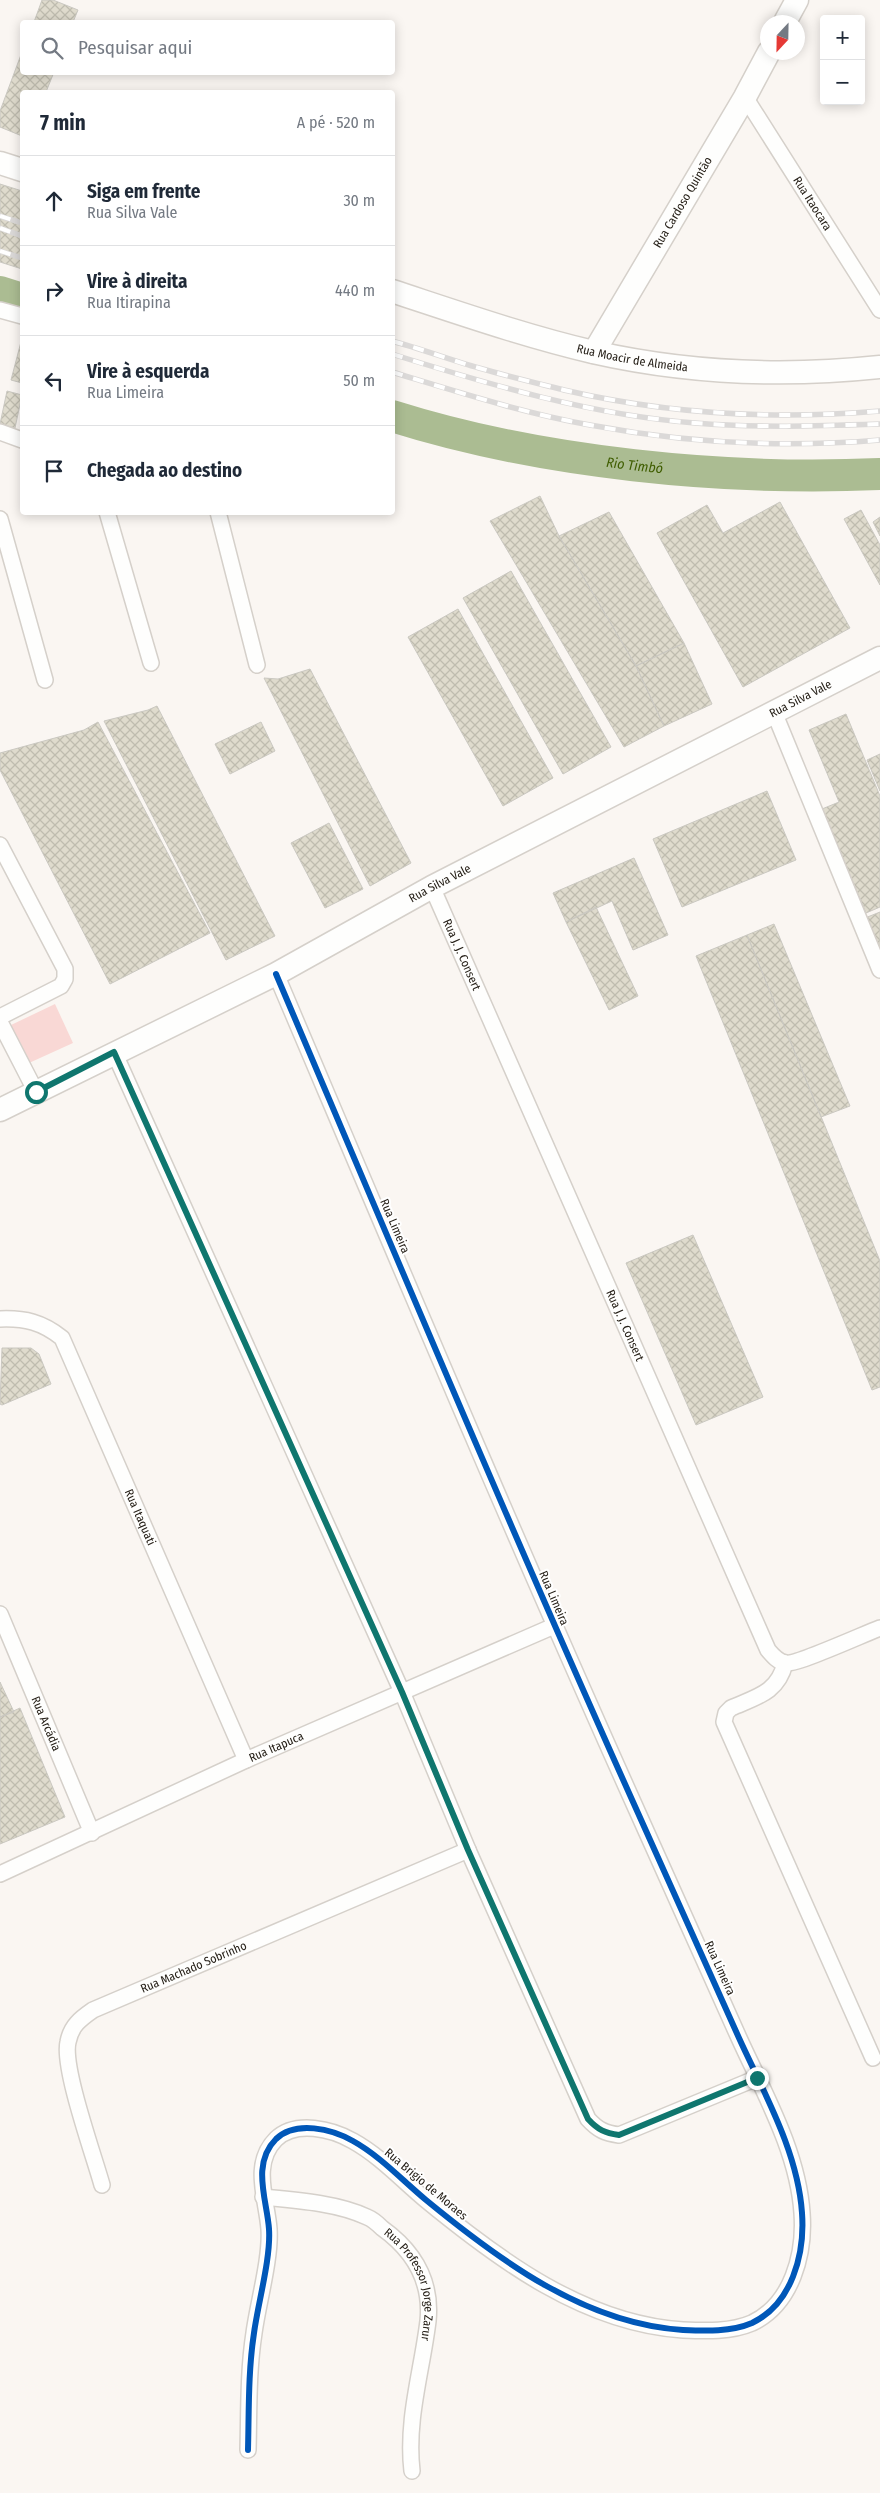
<!DOCTYPE html>
<html lang="pt">
<meta charset="utf-8">
<style>
:root{--surface:#fff;--page:#f2f2f3;--text:#1f2937;--muted:#747a83;--line:#e0e1e3}
body{margin:0;font-family:"Fira Sans Condensed",sans-serif;background:var(--page);color:var(--text)}
.controls{position:absolute;right:15px;top:15px;display:grid;overflow:hidden;border-radius:5px;box-shadow:0 2px 12px #0003}
.controls button{width:45px;height:45px;display:grid;place-items:center;padding:0;border:0;border-bottom:1px solid var(--line);background:var(--surface);color:var(--text);font:25px sans-serif}
.compass{position:absolute;left:760px;top:15px;width:45px;height:45px;border-radius:50%;background:var(--surface);box-shadow:0 2px 12px #0003;rotate:202deg}
.stop{position:absolute;width:15px;height:15px;margin:-11px;border:4px solid #0f766e;border-radius:50%;background:#fff}
.stop.end{background:#0f766e;border-color:#fff;box-shadow:0 1px 5px #0008}
.list{margin:0;padding:0;list-style:none}
h2{display:flex;justify-content:space-between;align-items:center;height:65px;margin:0;padding:0 20px;font-size:21px}
h2 small{font-size:16px;font-weight:400;color:var(--muted)}
.list li{display:grid;grid-template-columns:32px 1fr auto;gap:15px;align-items:center;box-sizing:border-box;height:90px;padding:0 20px;border-top:1px solid var(--line)}
.list b{display:block;font-size:19px;white-space:nowrap}
.list p{margin:0;font-size:16px;white-space:nowrap;color:var(--muted)}
.list em{font-size:16px;font-style:normal;color:var(--muted)}
.icon{flex:none;width:28px;height:28px;fill:none;stroke:currentColor;stroke-width:2;stroke-linecap:round;stroke-linejoin:round}
.map{position:relative;flex:none;width:880px;height:2493px;overflow:hidden}
.search{position:absolute;background:var(--surface);box-shadow:0 2px 12px #0003;left:20px;top:20px;width:375px;height:55px;display:flex;align-items:center;gap:12px;box-sizing:border-box;padding:0 18px;border-radius:5px;color:var(--muted);font-size:19px}
.panel{position:absolute;background:var(--surface);box-shadow:0 2px 12px #0003;left:20px;top:90px;width:375px;height:425px;border-radius:5px}
.map>svg:first-child{display:block}
.pitch{fill:#f9d8d5}
.lines{fill:none;stroke-linecap:round;stroke-linejoin:round}
.river{stroke:#abbc92;stroke-width:32}
.building{fill:url(#building-cross-hatch);stroke:#cac8c1}
.street-casing{stroke:#d5d0ca;stroke-width:18}
.secondary-casing{stroke:#d5d0ca;stroke-width:25}
.street{stroke:#fefefd;stroke-width:15}
.secondary{stroke:#fefefd;stroke-width:22}
.rail-casing{stroke:#dbd9d8;stroke-width:5.5}
.rail{stroke:#fff;stroke-width:4;stroke-dasharray:11;stroke-linecap:butt}
.cycleway-casing{stroke:#fff;stroke-width:9}
.cycleway{stroke:#0057b8;stroke-width:6}
.route{stroke:#0f766e;stroke-width:6}
.labels{text-anchor:middle;dominant-baseline:central;stroke-width:4;stroke-linejoin:round;paint-order:stroke}
.street-label{font-size:12px;fill:#262018;stroke:#fff}
.water-label{font-size:14px;font-style:italic;fill:#3f5d00;stroke:#fff}
</style>
<div class="map">
<svg width="880" height="2493" viewBox="0 0 880 2493">
<defs>
<pattern id="building-cross-hatch" width="8" height="8" patternUnits="userSpaceOnUse" patternTransform="scale(1.25)"><rect width="8" height="8" fill="#dfdbcd"/><path d="M0 0l8 8M0 8l8-8" fill="none" stroke="#bfbcaf"/></pattern>
</defs>
<rect width="100%" height="100%" fill="#faf6f2"/>
<!-- pitch -->
<path class="pitch" d="M55,1004L73,1043L29,1063L11,1025Z"/>
<g class="lines">
<!-- river -->
<g class="river">
<path d="M0,292L22,299"/>
<path id="s1" d="M392,416C541,463 725,481 880,474"/>
</g>
</g>
<!-- building -->
<path class="building" d="M42,0H53L78,10L73,22H34Z
M22,52V72H54L46,92H22V136L0,127V111Z
M0,184L22,191V269L0,262Z
M22,338V383L11,380Z
M7,391L22,395L15,428L0,424Z
M540,496L559,536L636,666L664,726L624,747L490,521Z
M780,502L850,628L743,687L657,533L707,505L723,533Z
M861,510L880,545V585L844,519Z
M609,512L684,643L636,666L559,536Z
M880,517V536L873,522Z
M511,571L611,747L563,774L463,598Z
M458,609L553,778L503,806L408,637Z
M684,643L712,704L664,726L636,666Z
M310,669L411,863L370,886L264,678L278,679Z
M157,706L275,936L226,960L104,721L148,710Z
M846,714L880,796V907L866,913L822,809L839,802L809,730Z
M98,722L210,933L110,984L0,770V753L84,730Z
M261,722L275,751L230,774L215,744Z
M880,754V791L867,760Z
M767,791L796,860L682,907L653,839Z
M329,823L363,889L325,908L291,843Z
M634,858L668,935L633,950L612,901L566,922L553,893Z
M596,907L638,996L609,1010L566,922Z
M880,912V953L865,918Z
M774,924L850,1106L821,1117L747,935Z
M747,935L880,1261V1387L872,1390L696,956Z
M693,1235L763,1397L696,1425L626,1263Z
M2,1348H31L39,1354L51,1384L2,1405L0,1404Z
M0,1682L14,1712L0,1717Z
M20,1708L65,1817L0,1844V1717Z"/>
<g class="lines">
<!-- street casing -->
<g class="street-casing">
<g id="street">
<path id="s2" d="M745,97L880,310"/>
<path d="M0,310L22,316"/>
<path d="M0,432L22,440"/>
<path d="M107,512L151,663"/>
<path d="M218,512L257,665"/>
<path d="M0,519L45,680"/>
<path d="M774,712L880,970"/>
<path d="M0,845L65,969V979L61,986L0,1017"/>
<path id="s3" d="M432,887L768,1650C773,1656 778,1662 786,1663C796,1665 864,1634 880,1628"/>
<path d="M0,1022L36,1092"/>
<path d="M114,1052L402,1692L468,1850L588,2119C598,2130 605,2133 619,2135L757,2078"/>
<path id="s4" d="M0,1319C25,1318 42,1322 62,1338L246,1760"/>
<path id="s5" d="M0,1614L92,1833"/>
<path d="M785,1663C778,1693 756,1697 731,1708L726,1713L724,1722L873,2058"/>
<path id="s6" d="M0,1874L246,1760L554,1626"/>
<path id="s7" d="M102,2185C94,2156 62,2067 68,2042C71,2026 80,2019 93,2010L468,1850"/>
<path id="s8" d="M263,2197C295,2200 338,2203 367,2217C372,2219 378,2224 382,2228C414,2251 432,2281 428,2321C422,2371 406,2420 412,2471"/>
<path d="M248,2450C249,2411 248,2372 254,2333C258,2303 271,2258 269,2229C267,2200 251,2164 276,2139C296,2120 332,2129 353,2141C380,2156 402,2180 426,2200C499,2260 585,2324 683,2330C706,2331 731,2332 752,2323C792,2304 805,2254 802,2213C798,2152 764,2093 739,2038C705,1963 672,1888 638,1813C513,1535 395,1254 276,974"/>
</g>
</g>
<!-- secondary casing -->
<g class="secondary-casing">
<g id="secondary">
<path d="M785,22L797,0"/>
<path d="M0,163L22,170"/>
<path id="s9" d="M392,291C459,313 525,336 593,352C686,373 785,377 880,367"/>
<path id="s10" d="M594,352L745,97L769,52"/>
<path id="s11" d="M0,1110L276,974L432,887L880,658"/>
</g>
</g>
<!-- street -->
<use href="#street" class="street"/>
<!-- secondary -->
<use href="#secondary" class="secondary"/>
<!-- rail casing -->
<g class="rail-casing">
<path id="rail" d="M0,216L22,223
M0,228L22,236
M0,251L22,258
M392,341C422,349 450,360 479,368C507,376 536,383 564,390C667,414 774,420 880,411
M392,354C491,385 591,415 695,423C757,428 818,426 880,424
M392,372C458,392 523,413 590,425C685,443 783,448 880,440"/>
</g>
<!-- rail -->
<use href="#rail" class="rail"/>
<!-- cycleway casing -->
<g class="cycleway-casing">
<path id="cycleway" d="M248,2450C249,2411 248,2372 254,2333C258,2303 271,2258 269,2229C267,2200 251,2164 276,2139C296,2120 332,2129 353,2141C380,2156 402,2180 426,2200C499,2260 585,2324 683,2330C706,2331 731,2332 752,2323C792,2304 805,2254 802,2213C798,2152 764,2093 739,2038C705,1963 672,1888 638,1813C513,1535 395,1254 276,974"/>
</g>
<!-- cycleway -->
<use href="#cycleway" class="cycleway"/>
</g>
<g class="lines">
<!-- route -->
<path class="route" d="M36,1092L114,1052L402,1692L468,1850L588,2119C598,2130 605,2133 619,2135L757,2078"/>
</g>
<g class="labels">
<!-- street labels -->
<g class="street-label">
<text stroke="none"><textPath href="#s10" startOffset="174">Rua Cardoso Quintão</textPath></text>
<text stroke="none"><textPath href="#s2" startOffset="126">Rua Itaocara</textPath></text>
<text stroke="none"><textPath href="#s9" startOffset="250">Rua Moacir de Almeida</textPath></text>
<text stroke="none"><textPath href="#s11" startOffset="900">Rua Silva Vale</textPath></text>
<text stroke="none"><textPath href="#s11" startOffset="495">Rua Silva Vale</textPath></text>
<text stroke="none"><textPath href="#s3" startOffset="74">Rua J. J. Consert</textPath></text>
<text transform="translate(395 1226) rotate(67)">Rua Limeira</text>
<text stroke="none"><textPath href="#s3" startOffset="479">Rua J. J. Consert</textPath></text>
<text stroke="none"><textPath href="#s4" startOffset="262">Rua Itaquati</textPath></text>
<text transform="translate(554 1598) rotate(67)">Rua Limeira</text>
<text stroke="none"><textPath href="#s5" startOffset="119">Rua Arcádia</textPath></text>
<text stroke="none"><textPath href="#s6" startOffset="304">Rua Itapuca</textPath></text>
<text stroke="none"><textPath href="#s7" startOffset="299">Rua Machado Sobrinho</textPath></text>
<text transform="translate(720 1968) rotate(66)">Rua Limeira</text>
<text transform="translate(426 2184) rotate(40)">Rua Brigio de Moraes</text>
<text stroke="none"><textPath href="#s8" startOffset="192">Rua Professor Jorge Zarur</textPath></text>
</g>
<!-- water labels -->
<g class="water-label">
<text stroke="none"><textPath href="#s1" startOffset="248">Rio Timbó</textPath></text>
</g>
</g>
</svg>
<div class="controls">
<button>+</button>
<button>−</button>
</div>
<svg class="compass" viewBox="-18 -18 36 36"><path d="M0-13l5 13h-10z" fill="#e53935"/><path d="M0 13l5-13h-10z" fill="#747a83"/></svg>
<div class="stop" style="left:36px;top:1092px"></div>
<div class="stop end" style="left:757px;top:2078px"></div>
<div class="search"><svg class="icon" aria-label="search" viewBox="0 0 24 24"><circle cx="10" cy="10" r="6"/><path d="M15 15l6 6"/></svg>Pesquisar aqui</div>
<section class="panel">
<h2>7 min<small>A pé · 520 m</small></h2>
<ul class="list">
<li><svg class="icon" aria-label="ahead" viewBox="0 0 24 24"><path d="M12 20V5M6 11l6-6 6 6"/></svg><div><b>Siga em frente</b><p>Rua Silva Vale</p></div><em>30 m</em></li>
<li><svg class="icon" aria-label="right" viewBox="0 0 24 24"><path d="M7 20v-9h11M14 6l5 5-5 5"/></svg><div><b>Vire à direita</b><p>Rua Itirapina</p></div><em>440 m</em></li>
<li><svg class="icon" aria-label="left" viewBox="0 0 24 24"><path d="M17 20v-9H6M10 6l-5 5 5 5"/></svg><div><b>Vire à esquerda</b><p>Rua Limeira</p></div><em>50 m</em></li>
<li><svg class="icon" aria-label="arrive" viewBox="0 0 24 24"><path d="M6 21V4h12l-3 4 3 4H6"/></svg><div><b>Chegada ao destino</b></div></li>
</ul>
</section>
</div>
